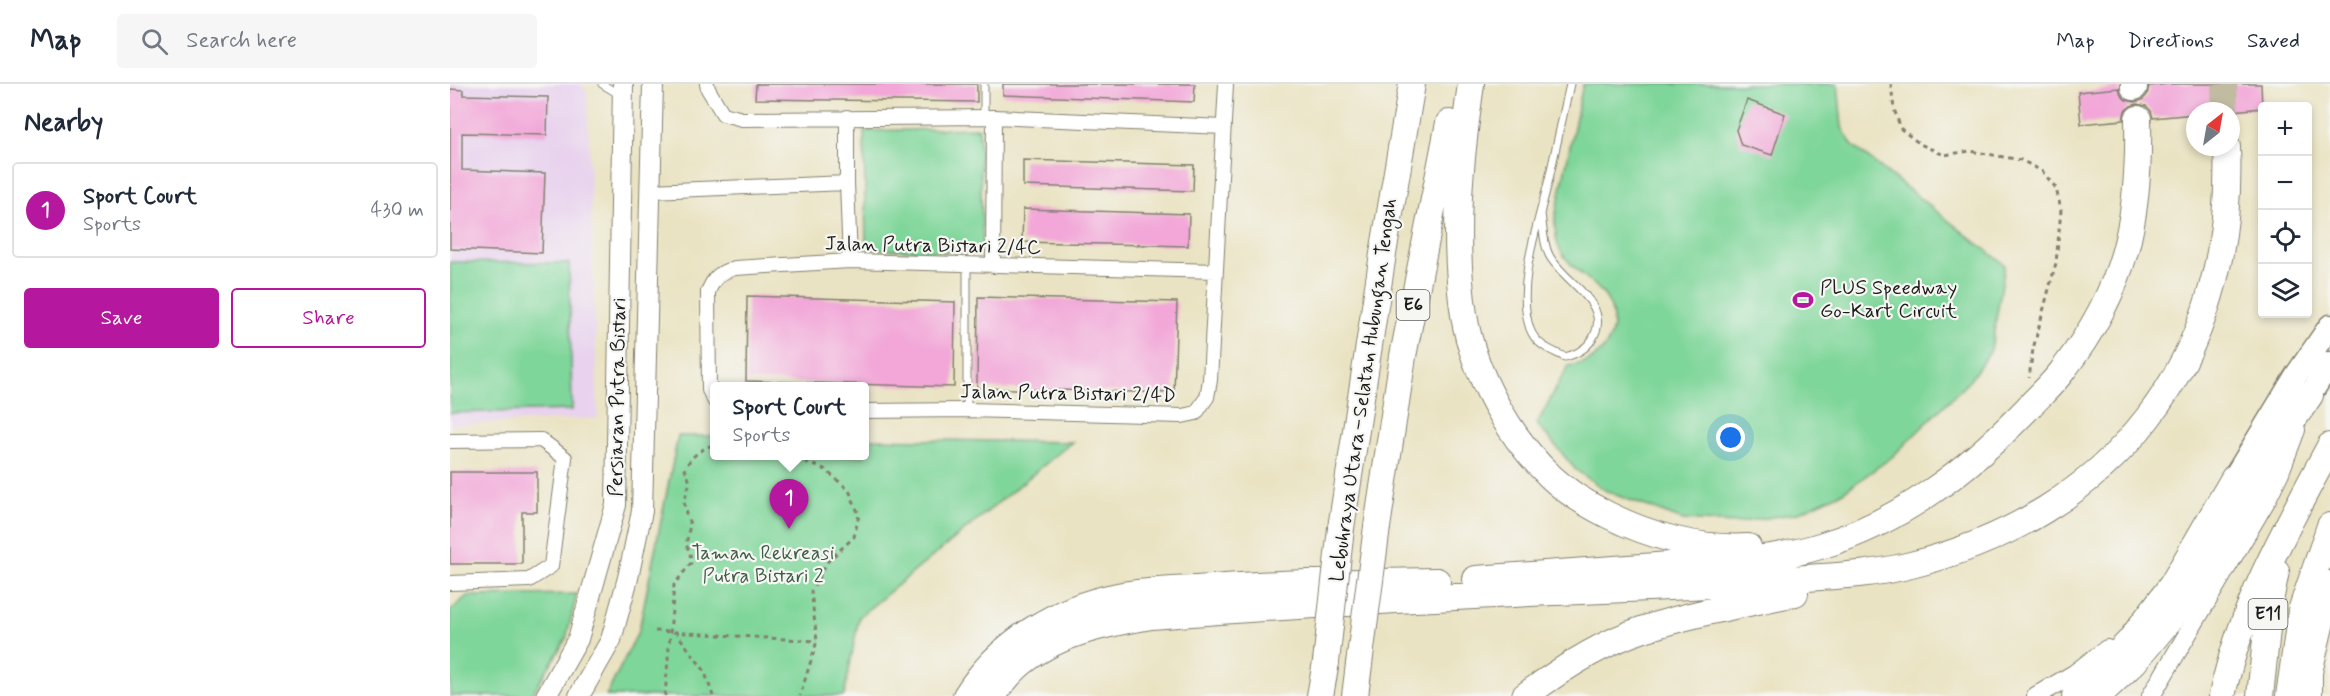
<!DOCTYPE html>
<meta charset="utf-8">
<style>
:root{--surface:#fff;--page:#f6f6f7;--text:#1f2937;--muted:#747a83;--line:#e0e1e3;--accent:#b5179e}
body{margin:0;font-family:Mynerve,sans-serif;background:var(--page);color:var(--text)}
.controls{position:absolute;right:18px;top:18px;display:grid;overflow:hidden;border-radius:6px;box-shadow:0 3px 9px #0003}
.controls button{width:54px;height:54px;display:grid;place-items:center;padding:0;border:0;border-bottom:2px solid var(--line);background:var(--surface);color:var(--text);font:30px sans-serif}
.compass{position:absolute;left:1736px;top:18px;width:54px;height:54px;border-radius:50%;background:var(--surface);box-shadow:0 3px 9px #0003;rotate:31deg}
.you{position:absolute;left:1281px;top:354px;width:21px;height:21px;margin:-15px;border:4px solid #fff;border-radius:50%;background:#1a73e8;box-shadow:0 0 0 9px #1a73e833}
.badge{display:grid;place-items:center;width:39px;height:39px;border-radius:50%;background:var(--accent);color:#fff;font-size:20px;font-weight:700}
.pin{position:absolute;translate:-50% -50px;filter:drop-shadow(0 2px 3px #0008)}
.pin::after{content:'';position:absolute;top:32px;width:21px;height:18px;background:inherit;clip-path:polygon(0 0,100% 0,50% 100%)}
.popup{position:absolute;left:260px;top:298px;width:159px;height:78px;box-sizing:border-box;display:grid;place-content:center;border-radius:6px;background:var(--surface);filter:drop-shadow(0 2px 4px #0005);font-size:20px;white-space:nowrap;color:var(--muted)}
.popup b{font-size:22px;color:var(--text)}
.popup::after{content:'';position:absolute;left:50%;top:100%;margin-left:-12px;border:12px solid transparent;border-top-color:var(--surface)}
.list{margin:0;padding:0;list-style:none}
h2{display:flex;justify-content:space-between;align-items:center;height:78px;margin:0;padding:0 24px;font-size:26px}
h2 small{font-size:20px;font-weight:400;color:var(--muted)}
.list li{display:grid;grid-template-columns:39px 1fr auto;gap:18px;align-items:center;box-sizing:border-box;height:96px;margin:0 12px 12px;padding:0 12px;border:2px solid var(--line);border-radius:6px}
.list b{display:block;font-size:22px;white-space:nowrap}
.list p{margin:0;font-size:20px;white-space:nowrap;color:var(--muted)}
.list em{font-size:20px;font-style:normal;color:var(--muted)}
.actions{display:flex;gap:12px;padding:18px 24px}
.actions a{flex:1;padding:14px 0;border:2px solid var(--accent);border-radius:6px;text-align:center;font-size:21px;color:var(--accent)}
.actions .main{background:var(--accent);color:#fff}
.icon{flex:none;width:33px;height:33px;fill:none;stroke:currentColor;stroke-width:2;stroke-linecap:round;stroke-linejoin:round}
.map{position:relative;flex:none;width:1880px;height:612px;overflow:hidden}
header{display:flex;align-items:center;gap:36px;box-sizing:border-box;height:84px;padding:0 30px;background:var(--surface);border-bottom:2px solid var(--line)}
header strong{font-size:28px}
nav{display:flex;gap:33px;margin-inline-start:auto;font-size:21px}
.search{width:420px;height:54px;background:var(--page);display:flex;align-items:center;gap:15px;box-sizing:border-box;padding:0 21px;border-radius:6px;color:var(--muted);font-size:22px}
main{display:flex}
aside{flex:1;background:var(--surface)}
.map>svg:first-child{display:block}
.built{fill:#e8d2ee}
.green{fill:#7fd69a;stroke:#4e795b;stroke-width:1.5}
.building{fill:#f2a7d8}
.lines{fill:none;stroke-linecap:round;stroke-linejoin:round}
.motorway-tunnel{stroke:#c1bba2;stroke-width:26;stroke-dasharray:26 13;stroke-linecap:butt}
.service-casing{stroke:#838070;stroke-width:9}
.minor-casing{stroke:#838070;stroke-width:16}
.tertiary-casing{stroke:#838070;stroke-width:20}
.secondary-casing{stroke:#838070;stroke-width:22}
.primary-casing{stroke:#838070;stroke-width:25}
.motorway-casing{stroke:#838070;stroke-width:28}
.path{stroke:#838070;stroke-width:3;stroke-dasharray:4.5 4.5;stroke-linecap:butt}
.service{stroke:#fff;stroke-width:7}
.minor{stroke:#fff;stroke-width:14}
.tertiary{stroke:#fff;stroke-width:18}
.secondary{stroke:#fff;stroke-width:20}
.primary{stroke:#fff;stroke-width:22}
.motorway{stroke:#fff;stroke-width:26}
.motorway-bridge-casing{stroke:#838070;stroke-width:28;stroke-linecap:butt}
.motorway-bridge{stroke:#fff;stroke-width:26}
.labels{text-anchor:middle;dominant-baseline:central;stroke-width:4.5;stroke-linejoin:round;paint-order:stroke}
.shield{fill:#f6f6f2;stroke:#5d5d5c;stroke-width:1.5}
.shield-label{font-size:18px;font-weight:bold;fill:#1c1c1c}
.street-label{font-size:20px;fill:#1c1c1c;stroke:#f6f6f2}
.poi-label{font-size:20px;fill:#1c1c1c;stroke:#f6f6f2;text-anchor:start}
.park-label{font-size:20px;fill:#3f5d48;stroke:#f6f6f2}
</style>
<header>
<strong>Map</strong>
<div class="search"><svg class="icon" aria-label="search" viewBox="0 0 24 24"><circle cx="10" cy="10" r="6"/><path d="M15 15l6 6"/></svg>Search here</div>
<nav><a>Map</a><a>Directions</a><a>Saved</a></nav>
</header>
<main>
<aside>
<h2>Nearby<small></small></h2>
<ul class="list">
<li><span class="badge">1</span><div><b>Sport Court</b><p>Sports</p></div><em>430 m</em></li>
</ul>
<div class="actions"><a class="main">Save</a><a>Share</a></div>
</aside>
<div class="map">
<svg width="1880" height="612" viewBox="0 0 1880 612">
<rect width="100%" height="100%" fill="#f6f6f2"/>
<filter id="ink" filterUnits="userSpaceOnUse"><feTurbulence type="fractalNoise" baseFrequency=".0167" numOctaves="2"/><feDisplacementMap in="SourceGraphic" scale="12" xChannelSelector="R" yChannelSelector="G"/><feConvolveMatrix kernelMatrix="1 2 1 2 8 2 1 2 1" color-interpolation-filters="sRGB"/></filter>
<filter id="wash" filterUnits="userSpaceOnUse"><feTurbulence type="fractalNoise" baseFrequency=".008" numOctaves="4" result="noise"/><feDisplacementMap in="SourceGraphic" scale="24" xChannelSelector="R" yChannelSelector="G"/><feGaussianBlur stdDeviation="1.35" result="paint"/><feColorMatrix in="noise" values="0 0 0 0 0 0 0 0 0 0 0 0 0 0 0 0 0 1.4 0 .05"/><feComposite in="paint" operator="in"/></filter>
<g filter="url(#wash)">
<rect width="100%" height="100%" fill="#eae3c3"/>
<!-- built -->
<path class="built" d="M0,0H131L137,8L148,334L0,341Z"/>
<!-- green -->
<path class="green" d="M1133,0H1388L1392,43L1402,61L1555,181L1541,266L1520,296L1442,373L1393,408L1347,429L1286,439L1233,436L1158,408L1126,386L1087,340L1118,282C1135,280 1147,275 1157,260C1161,254 1163,246 1163,238C1164,203 1125,193 1110,166C1105,157 1105,144 1105,134Z
M529,44L533,169L416,165L414,47Z
M0,178L119,179L122,326L0,329Z
M228,352H264V372H414V355L622,358L409,533L394,612H156L189,546Z
M127,510L116,555L81,612H0V527L17,512Z"/>
<g id="blocks">
<!-- building -->
<path class="building" d="M306,0H527V18L305,15Z
M553,0H745L744,18L553,11Z
M1719,0H1811L1812,24L1783,27H1745V30L1703,34L1701,27L1696,22L1687,20L1681,22L1675,27L1673,36L1631,40L1628,8L1669,4L1671,11L1676,16L1685,18L1692,16L1697,11L1699,2Z
M0,5L13,6V11L98,13L97,51L12,49V86L95,89L92,169L0,165Z
M1297,16L1335,30L1322,71L1291,61L1286,46Z
M573,76L744,81L743,107L573,102Z
M573,125L739,130L738,162L572,158Z
M297,212L505,218L504,303L296,297Z
M528,213L727,218L724,309L527,304Z
M0,388H87V428H72V480H0Z"/>
</g>
</g>
<g filter="url(#ink)">
<use href="#blocks" fill-opacity="0" stroke="#838070" stroke-width="1.5"/>
<g class="lines">
<!-- motorway-tunnel -->
<path class="motorway-tunnel" d="M1774,0L1775,27"/>
<!-- service casing -->
<g class="service-casing">
<path id="service" d="M152,0L170,11
M534,33V0
M1091,129C1093,143 1093,159 1099,171C1113,198 1161,218 1144,252C1138,264 1127,270 1115,273C1100,266 1086,261 1080,245C1065,202 1089,137 1099,95C1106,63 1113,32 1120,0
M517,181V326"/>
</g>
<!-- minor casing -->
<g class="minor-casing">
<path id="minor" d="M257,0L258,5L273,30L292,35L544,33L774,43
M397,33V99L400,177
M200,107L397,99
M543,182L544,33
M264,316L259,306L258,208C264,193 270,188 285,184L400,177L766,187
M414,327L517,326L732,332L746,329L757,313L760,296L776,0
M0,357L91,356L115,374L101,482L79,496L0,499"/>
</g>
<!-- tertiary casing -->
<g class="tertiary-casing">
<path id="tertiary" d="M1586,612L1624,590L1657,565
M1701,612L1816,417L1830,388L1846,346"/>
</g>
<!-- secondary casing -->
<g class="secondary-casing">
<path id="secondary" d="M96,612L128,555L166,421L173,0
M129,612L161,556L178,494L192,427L203,0"/>
</g>
<!-- primary casing -->
<g class="primary-casing">
<path id="primary" d="M1860,311L1880,279
M1784,394L1847,290L1880,242"/>
</g>
<!-- motorway casing -->
<g class="motorway-casing">
<path id="motorway" d="M1021,0C1010,77 1002,154 1014,231C1023,289 1059,353 1101,393C1117,408 1138,421 1158,431C1200,452 1250,466 1298,463
M1684,0V3
M927,443L953,272L999,39
M891,444L933,170L962,0
M1026,495C1091,490 1155,486 1220,481C1270,478 1322,477 1370,462C1451,438 1518,386 1576,326C1588,313 1603,300 1613,286C1640,251 1663,210 1675,167C1687,124 1689,80 1688,35
M516,612C549,559 606,524 668,512C698,506 732,506 763,504C837,498 912,498 987,497
M543,612C550,602 558,591 567,583C603,550 654,540 701,532C835,522 969,514 1103,508C1183,505 1264,502 1344,495C1381,492 1420,491 1457,482C1663,432 1786,277 1777,63
M870,612L876,578
M905,612L909,580
M1075,612C1111,585 1151,559 1194,545C1243,529 1295,520 1345,509
M1625,612L1679,558L1722,501L1784,394
M1648,612L1684,578L1727,527L1830,355L1860,311
M1772,612C1791,522 1837,443 1880,362
M1810,612L1820,517L1826,487
M1839,612L1851,527L1880,442
M1859,612V588L1880,500"/>
</g>
<!-- path -->
<path class="path" d="M1441,0L1444,25L1451,45L1470,60L1494,71L1520,67L1571,76L1592,87L1606,104L1611,126L1606,179L1583,265L1579,294
M338,372L374,385L399,406L409,431L404,453L378,477L361,507L367,557L350,612
M205,547L367,557
M225,547L254,586L263,612
M215,612L224,501L241,479L240,468L236,461L240,440L236,430L234,418L240,398L235,385C239,374 253,363 264,361"/>
<!-- service -->
<use href="#service" class="service"/>
<!-- minor -->
<use href="#minor" class="minor"/>
<!-- tertiary -->
<use href="#tertiary" class="tertiary"/>
<!-- secondary -->
<use href="#secondary" class="secondary"/>
<!-- primary -->
<use href="#primary" class="primary"/>
<!-- motorway -->
<use href="#motorway" class="motorway"/>
<!-- motorway-bridge casing -->
<g class="motorway-bridge-casing">
<path id="motorway-bridge" d="M876,578L891,444
M909,580L927,443"/>
</g>
<!-- motorway-bridge -->
<use href="#motorway-bridge" class="motorway-bridge"/>
</g>
</g>
<!-- icons -->
<defs>
<g id="stadium-bare" transform="scale(1.62)"><path d="M0-5a6.5 5 0 1 0 0 10a6.5 5 0 1 0 0-10ZM-3.5-1.8h7v3.6h-7Z" fill="#b5179e" stroke="#f6f6f2" stroke-width="2.5" paint-order="stroke"/></g>
</defs>
<g fill-rule="evenodd">
<use href="#stadium-bare" x="1353" y="216"/>
</g>
<g class="labels">
<!-- shield labels -->
<g class="shield">
<rect x="946.5" y="206" width="33" height="30" rx="4.5"/>
<rect x="1798.5" y="515" width="39" height="30" rx="4.5"/>
</g>
<g class="shield-label">
<text x="963" y="221">E6</text>
<text x="1818" y="530">E11</text>
</g>
<!-- street labels -->
<g class="street-label">
<text transform="translate(483 162) rotate(1)">Jalan Putra Bistari 2/4C</text>
<text transform="translate(914 306) rotate(-82)">Lebuhraya Utara–Selatan Hubungan Tengah</text>
<text transform="translate(618 310) rotate(1)">Jalan Putra Bistari 2/4D</text>
<text transform="translate(168 313) rotate(-89)">Persiaran Putra Bistari</text>
</g>
<!-- poi labels -->
<g class="poi-label">
<text x="1370" y="204">PLUS Speedway<tspan x="1370" dy="23">Go-Kart Circuit</tspan></text>
</g>
<!-- park labels -->
<g class="park-label">
<text x="313" y="469">Taman Rekreasi<tspan x="313" dy="23">Putra Bistari 2</tspan></text>
</g>
</g>
</svg>
<div class="controls">
<button>+</button>
<button>−</button>
<button><svg class="icon" aria-label="locate" viewBox="0 0 24 24"><circle cx="12" cy="12" r="6"/><path d="M12 2v4M12 18v4M2 12h4M18 12h4"/></svg></button>
<button><svg class="icon" aria-label="layers" viewBox="0 0 24 24"><path d="M12 4l9 5-9 5-9-5zM3 14l9 5 9-5"/></svg></button>
</div>
<svg class="compass" viewBox="-18 -18 36 36"><path d="M0-13l5 13h-10z" fill="#e53935"/><path d="M0 13l5-13h-10z" fill="#747a83"/></svg>
<div class="you"></div>
<div class="pin badge" style="left:339px;top:445px">1</div>
<div class="popup"><b>Sport Court</b>Sports</div>
</div>
</main>
